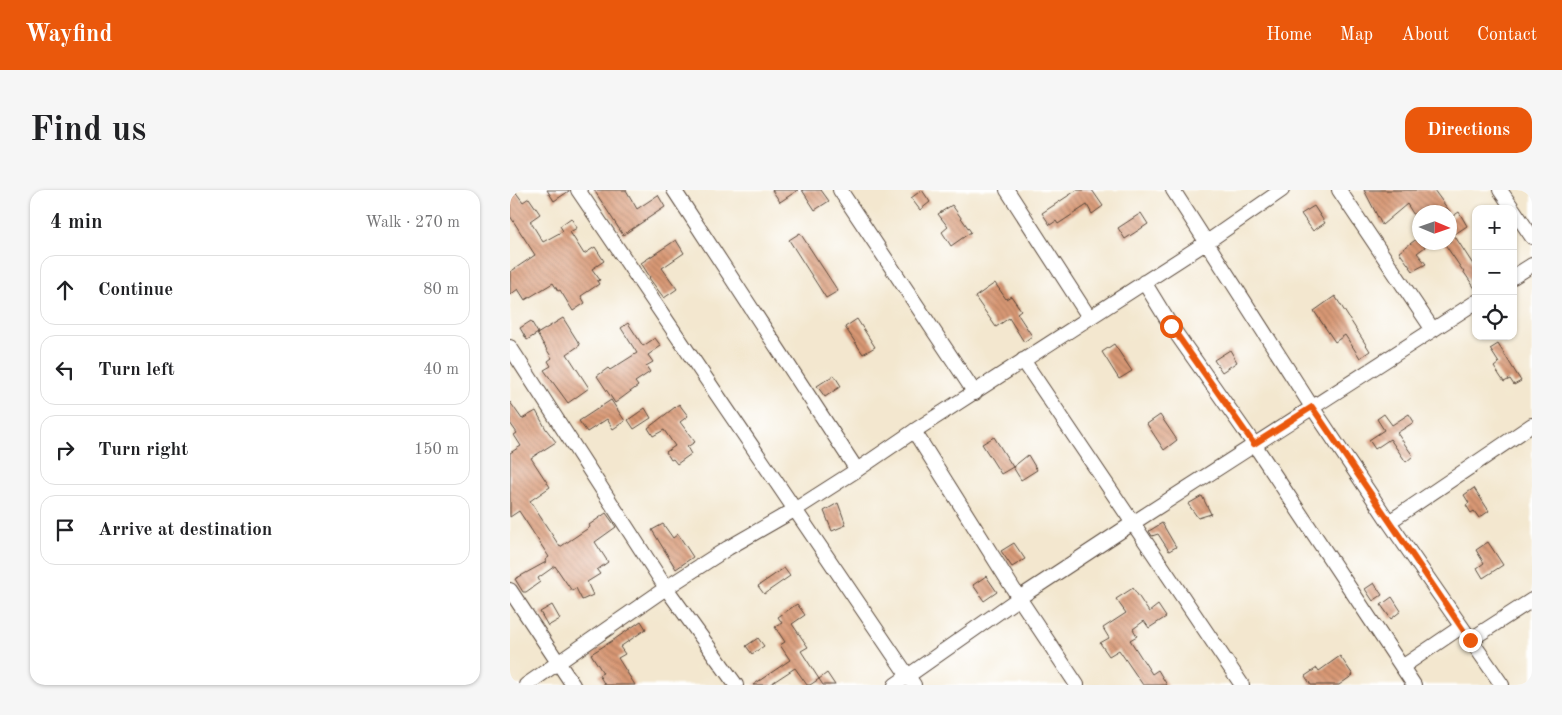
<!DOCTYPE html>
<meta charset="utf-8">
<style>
:root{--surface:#fff;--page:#f6f6f6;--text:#202124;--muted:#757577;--line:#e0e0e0;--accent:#ea580c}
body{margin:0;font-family:"Old Standard TT",serif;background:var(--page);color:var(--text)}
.controls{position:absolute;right:15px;top:15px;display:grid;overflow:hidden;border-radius:10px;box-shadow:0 1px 4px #0004}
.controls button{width:45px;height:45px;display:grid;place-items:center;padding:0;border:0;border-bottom:1px solid var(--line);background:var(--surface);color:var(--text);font:25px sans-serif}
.compass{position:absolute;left:902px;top:15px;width:45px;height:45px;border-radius:50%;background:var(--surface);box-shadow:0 1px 4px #0004;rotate:92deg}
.stop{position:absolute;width:15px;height:15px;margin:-11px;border:4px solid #ea580c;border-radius:50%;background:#fff}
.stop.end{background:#ea580c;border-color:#fff;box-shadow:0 1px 5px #0008}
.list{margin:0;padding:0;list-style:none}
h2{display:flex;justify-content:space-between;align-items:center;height:65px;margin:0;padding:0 20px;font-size:21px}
h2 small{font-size:16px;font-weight:400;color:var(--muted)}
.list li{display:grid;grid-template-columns:32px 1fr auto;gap:15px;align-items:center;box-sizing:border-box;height:70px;margin:0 10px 10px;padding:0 10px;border:1px solid var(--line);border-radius:15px}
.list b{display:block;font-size:19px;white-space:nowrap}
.list em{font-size:16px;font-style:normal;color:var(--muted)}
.icon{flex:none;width:28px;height:28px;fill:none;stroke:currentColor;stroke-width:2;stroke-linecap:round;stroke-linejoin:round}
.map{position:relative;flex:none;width:1022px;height:495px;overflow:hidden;border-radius:15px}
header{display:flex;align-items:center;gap:30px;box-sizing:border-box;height:70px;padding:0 25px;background:var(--accent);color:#fff}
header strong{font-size:24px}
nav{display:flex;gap:28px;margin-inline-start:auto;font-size:18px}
.intro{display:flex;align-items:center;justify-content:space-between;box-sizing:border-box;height:120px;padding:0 30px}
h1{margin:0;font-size:35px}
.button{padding:12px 22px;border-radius:15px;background:var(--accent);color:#fff;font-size:18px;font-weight:700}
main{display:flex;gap:30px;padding:0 30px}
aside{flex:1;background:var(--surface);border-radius:15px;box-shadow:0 1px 4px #0004}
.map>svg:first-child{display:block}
.building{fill:url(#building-back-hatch)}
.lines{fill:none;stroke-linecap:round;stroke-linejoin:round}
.minor-casing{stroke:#574639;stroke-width:16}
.minor{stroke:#fff;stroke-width:14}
.route{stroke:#ea580c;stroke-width:6}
</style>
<header>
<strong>Wayfind</strong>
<nav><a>Home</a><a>Map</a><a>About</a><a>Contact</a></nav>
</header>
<div class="intro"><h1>Find us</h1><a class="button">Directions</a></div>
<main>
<aside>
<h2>4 min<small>Walk · 270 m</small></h2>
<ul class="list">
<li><svg class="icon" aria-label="ahead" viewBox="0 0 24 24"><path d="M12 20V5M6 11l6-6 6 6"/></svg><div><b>Continue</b></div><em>80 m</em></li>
<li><svg class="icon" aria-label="left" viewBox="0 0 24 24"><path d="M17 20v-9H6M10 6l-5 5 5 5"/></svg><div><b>Turn left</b></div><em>40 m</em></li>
<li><svg class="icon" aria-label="right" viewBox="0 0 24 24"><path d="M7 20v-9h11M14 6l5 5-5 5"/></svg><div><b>Turn right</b></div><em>150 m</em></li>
<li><svg class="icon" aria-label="arrive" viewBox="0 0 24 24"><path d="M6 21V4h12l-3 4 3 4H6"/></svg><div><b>Arrive at destination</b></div></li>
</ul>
</aside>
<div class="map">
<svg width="1022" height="495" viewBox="0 0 1022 495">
<defs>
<pattern id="building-back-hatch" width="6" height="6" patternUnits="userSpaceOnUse" patternTransform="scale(1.25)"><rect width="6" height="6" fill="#d89875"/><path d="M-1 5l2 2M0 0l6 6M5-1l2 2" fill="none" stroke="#b07c5f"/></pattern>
</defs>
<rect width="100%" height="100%" fill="#fff"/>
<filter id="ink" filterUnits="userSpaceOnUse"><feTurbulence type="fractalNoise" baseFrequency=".02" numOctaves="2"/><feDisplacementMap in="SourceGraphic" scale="10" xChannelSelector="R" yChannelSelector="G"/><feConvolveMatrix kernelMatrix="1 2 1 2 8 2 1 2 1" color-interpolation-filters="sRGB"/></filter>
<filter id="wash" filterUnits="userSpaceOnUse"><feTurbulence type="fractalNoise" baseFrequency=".0096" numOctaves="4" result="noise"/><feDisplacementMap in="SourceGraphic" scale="20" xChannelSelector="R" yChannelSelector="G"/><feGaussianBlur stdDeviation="1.12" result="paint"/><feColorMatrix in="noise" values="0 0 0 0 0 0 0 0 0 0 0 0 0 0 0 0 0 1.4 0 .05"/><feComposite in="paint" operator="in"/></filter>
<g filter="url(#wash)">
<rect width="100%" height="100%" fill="#f3e7cf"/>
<g id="blocks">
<!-- building -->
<path class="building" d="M0,0H4L13,12L19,8L30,24L20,31L33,52L53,41L50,36L61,28L67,38L60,42L74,64L85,57L94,71L82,79L90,90L87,91L89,94L71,106L75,113L63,121L50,100L48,101L43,93L15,110L8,99L0,105V82L25,65L0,26Z
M37,0H59V1L44,11Z
M84,0H116L127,19L148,5L155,17L113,45Z
M262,0H288L270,12Z
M292,0H311L319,11L305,20Z
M412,0L420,12L410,20L401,8Z
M567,0H582L593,16L582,24L577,15L548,34L546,31L540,35L532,23Z
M854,0H924L940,22H910V35L897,14L872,35Z
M442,15L461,42L441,56L432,42L438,37L428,24Z
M804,16L815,33L803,41L791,24Z
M949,22L957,36L945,44L940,36V28Z
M631,23L638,34L615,49L608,38Z
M290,43L328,101L316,108L279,50Z
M944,45L966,79V100L934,53L940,52V49Z
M908,48L910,52H912L915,57L907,63L916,74L903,81L889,62Z
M166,50L174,63L152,78L167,99L154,108L139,88L140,87L131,73Z
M485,93L496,109L501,106L511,120L507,123L522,146L514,152L499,128L486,137L465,107Z
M825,106L860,161L850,168L835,145L825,152L804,121Z
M53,128L70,155L57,164L79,198L58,213L34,180L41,176L38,171L42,168L27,144Z
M347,129L365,157L353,164L335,137Z
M21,131L28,143L17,150L10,138Z
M118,133L133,156L145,148L151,156L138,165L143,172L136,176L140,182L125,192L128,196L105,213L87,186L98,178L100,180L127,163L111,138Z
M604,154L622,181L609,189L592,162Z
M988,154L1011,191L1004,195L1000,189L994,192L984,177L989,173L980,159Z
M720,160L727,172L712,182L704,170Z
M324,185L331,196L315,207L307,196Z
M101,210L115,231L103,239L97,229L77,242L69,231Z
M0,212L12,229L26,221L36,239L46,252L21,268L40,297L20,311L50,357L80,337L79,335L96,323L106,337L85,352L98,372L87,380L90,384L77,392L83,405L72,410L66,398L62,401L45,376L28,388L30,392L16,402H13L5,389L36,372L35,370L39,367L9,321L0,327V263L11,256L4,245L7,243L0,233Z
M169,214L178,226L170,232L185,252L177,257L181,264L167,274L163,269L161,270L156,262L165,256L154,240L143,246L138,238Z
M135,218L141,228L124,239L118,230Z
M874,224L882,235L899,224L904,232L887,243L903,266L896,272L880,249L865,259L859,250L874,240L867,229Z
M650,225L667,250L654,260L637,234Z
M484,247L503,277L491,284L472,254Z
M518,265L527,280L511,290L503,277Z
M964,298L979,321L969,328L964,321L961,323L956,315L959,313L954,305Z
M692,306L701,324L688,328L678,314Z
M328,313L336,335L322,341L314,321Z
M652,333L666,357L659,361L648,344L642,346L639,341Z
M153,334L163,348L168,344L183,367L166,379L142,340Z
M978,352L993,375L973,388L967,378L974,373L966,360Z
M504,353L515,369L502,377L491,361Z
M274,378L280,386L254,404L248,396Z
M476,386L487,402L474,411L463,395Z
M864,393L872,405L863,411L855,399Z
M623,398L639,422L648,415L656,427L639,438L634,431L623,439L627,446L620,450L642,484L648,480L657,495H633L609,460L599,466L590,453L599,448L593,438L616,423L606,409Z
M882,407L891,421L881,429L871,415Z
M287,414L295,425L282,434L298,457L291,461L309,489L317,483L325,495H313L309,489L300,495H297L285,478L259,495H243L280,470L270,455L275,452L265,437L272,433L268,427Z
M42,415L50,429L38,436L30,422Z
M131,431L136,439L110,457L115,464L108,468L125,495H95L89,485L93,483L81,464L105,449Z
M248,448L254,456L242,464L236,456Z
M830,466L843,485L829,495H801L795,486L807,478L809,481Z"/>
</g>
</g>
<g filter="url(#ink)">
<use href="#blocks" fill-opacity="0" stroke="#574639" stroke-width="1"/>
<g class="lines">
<!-- minor casing -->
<g class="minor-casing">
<path id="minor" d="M68,0L404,495
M164,0L347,280
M330,0L465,203
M497,0L579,127
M663,0L802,217L879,332L992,495
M829,0L923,140
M990,0L1003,19
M1003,19L1022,47
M1003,87L1022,75
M634,92L661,136L744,254L904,495
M0,157L156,398L226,495
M513,170L732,495
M404,241L509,408L567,495
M879,332L1022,235
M0,400L63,495
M960,450L1022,410
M892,477L951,437
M16,495L156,398L218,358L286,319L347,280L404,241L697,52L772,0
M385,495L509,408L623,333L966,112"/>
</g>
<!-- minor -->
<use href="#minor" class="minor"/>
</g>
</g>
<g class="lines" filter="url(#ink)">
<!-- route -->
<path class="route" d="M661,136L744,254L802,217L960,450"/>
</g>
</svg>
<div class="controls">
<button>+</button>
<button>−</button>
<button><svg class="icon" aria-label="locate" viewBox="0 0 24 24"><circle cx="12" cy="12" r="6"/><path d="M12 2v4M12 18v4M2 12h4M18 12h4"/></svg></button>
</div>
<svg class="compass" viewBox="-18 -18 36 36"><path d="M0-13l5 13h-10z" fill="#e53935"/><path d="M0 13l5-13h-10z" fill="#757577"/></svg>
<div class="stop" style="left:661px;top:136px"></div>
<div class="stop end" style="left:960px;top:450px"></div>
</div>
</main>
